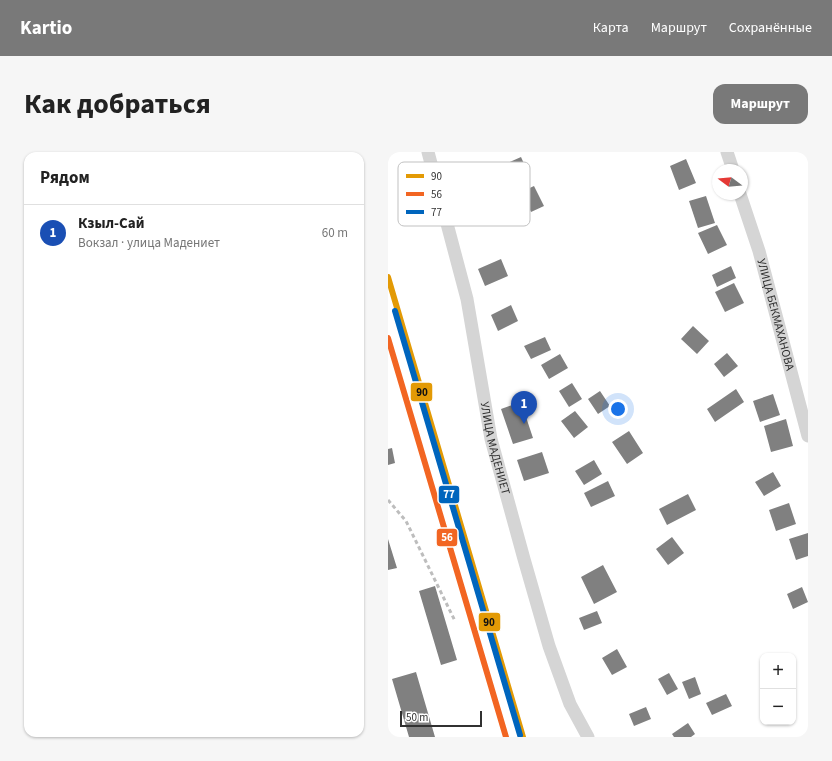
<!DOCTYPE html>
<html lang="ru">
<meta charset="utf-8">
<style>
:root{--surface:#fff;--page:#f6f6f6;--text:#222;--muted:#767676;--line:#e0e0e0;--accent:#797979}
body{margin:0;font-family:"Source Sans 3",sans-serif;background:var(--page);color:var(--text)}
.controls{position:absolute;right:12px;bottom:12px;display:grid;overflow:hidden;border-radius:8px;box-shadow:0 1px 3px #0004}
.controls button{width:36px;height:36px;display:grid;place-items:center;padding:0;border:0;border-bottom:1px solid var(--line);background:var(--surface);color:var(--text);font:20px sans-serif}
.compass{position:absolute;left:324px;top:12px;width:36px;height:36px;border-radius:50%;background:var(--surface);box-shadow:0 1px 3px #0004;rotate:286deg}
.scale{position:absolute;left:12px;bottom:10px;width:82px;box-sizing:border-box;padding-left:4px;border:2px solid #313131;border-top:0;font-size:11px;line-height:14px;white-space:nowrap;color:#313131;-webkit-text-stroke:3px #fff;paint-order:stroke}
.you{position:absolute;left:230px;top:257px;width:14px;height:14px;margin:-10px;border:3px solid #fff;border-radius:50%;background:#1a73e8;box-shadow:0 0 0 6px #1a73e833}
.badge{display:grid;place-items:center;width:26px;height:26px;border-radius:50%;background:var(--accent);color:#fff;font-size:13px;font-weight:700}
.pin{position:absolute;translate:-50% -33px;filter:drop-shadow(0 1px 2px #0008)}
.pin::after{content:'';position:absolute;top:21px;width:14px;height:12px;background:inherit;clip-path:polygon(0 0,100% 0,50% 100%)}
.list{margin:0;padding:0;list-style:none}
h2{display:flex;justify-content:space-between;align-items:center;height:52px;margin:0;padding:0 16px;font-size:17px}
h2 small{font-size:13px;font-weight:400;color:var(--muted)}
.list li{display:grid;grid-template-columns:26px 1fr auto;gap:12px;align-items:center;box-sizing:border-box;height:56px;padding:0 16px;border-top:1px solid var(--line)}
.list b{display:block;font-size:15px;white-space:nowrap}
.list p{margin:0;font-size:13px;white-space:nowrap;color:var(--muted)}
.list em{font-size:13px;font-style:normal;color:var(--muted)}
.map{position:relative;flex:none;width:420px;height:585px;overflow:hidden;border-radius:12px}
header{display:flex;align-items:center;gap:24px;box-sizing:border-box;height:56px;padding:0 20px;background:var(--accent);color:#fff}
header strong{font-size:19px}
nav{display:flex;gap:22px;margin-inline-start:auto;font-size:14px}
.intro{display:flex;align-items:center;justify-content:space-between;box-sizing:border-box;height:96px;padding:0 24px}
h1{margin:0;font-size:28px}
.button{padding:10px 18px;border-radius:12px;background:var(--accent);color:#fff;font-size:14px;font-weight:700}
main{display:flex;gap:24px;padding:0 24px}
aside{flex:1;background:var(--surface);border-radius:12px;box-shadow:0 1px 3px #0004}
.map>svg:first-child{display:block}
.building{fill:#808080}
.lines{fill:none;stroke-linecap:round;stroke-linejoin:round}
.street{stroke:#d5d5d5;stroke-width:13}
.rail{stroke:#bdbdbd;stroke-width:3;stroke-dasharray:4 3;stroke-linecap:butt}
.rail-1-casing{stroke:#fff;stroke-width:9}
.rail-2-casing{stroke:#fff;stroke-width:9}
.rail-3-casing{stroke:#fff;stroke-width:9}
.rail-1{stroke:#e39a05;stroke-width:6}
.rail-2{stroke:#f26522;stroke-width:6}
.rail-3{stroke:#0065bd;stroke-width:6}
.labels{text-anchor:middle;dominant-baseline:central;stroke-width:4;stroke-linejoin:round;paint-order:stroke}
.street-label{font-size:12px;fill:#313131;stroke:#fff}
.key{fill:#fff;stroke:#c1c1c1;stroke-width:1}
.key-label{font-size:11px;fill:#313131}
.line-badge{stroke:#fff;stroke-width:1.5}
.badge-label{font-size:11px;text-anchor:middle;font-weight:bold;fill:#fff}
.pale-badge-label{font-size:11px;text-anchor:middle;font-weight:bold;fill:#111}
</style>
<header>
<strong>Kartio</strong>
<nav><a>Карта</a><a>Маршрут</a><a>Сохранённые</a></nav>
</header>
<div class="intro"><h1>Как добраться</h1><a class="button">Маршрут</a></div>
<main>
<aside>
<h2>Рядом<small></small></h2>
<ul class="list">
<li><span class="badge" style="background:#1a4fb4">1</span><div><b>Кзыл-Сай</b><p>Вокзал · улица Мадениет</p></div><em>60 m</em></li>
</ul>
</aside>
<div class="map">
<svg width="420" height="585" viewBox="0 0 420 585">
<rect width="100%" height="100%" fill="#fff"/>
<!-- building -->
<path class="building" d="M133,5L142,25L122,35L113,14Z
M298,7L308,31L291,38L282,14Z
M146,34L156,54L143,60L133,40Z
M318,44L327,71L310,76L301,49Z
M329,73L339,93L320,102L310,81Z
M113,107L120,124L97,134L90,117Z
M343,114L348,126L329,135L324,123Z
M346,131L356,151L337,160L327,140Z
M123,153L130,169L110,179L103,163Z
M305,174L321,189L309,202L293,187Z
M157,185L163,198L143,207L136,194Z
M339,201L350,214L336,225L326,212Z
M172,202L180,216L161,227L153,213Z
M184,231L194,247L181,255L171,239Z
M348,237L356,250L327,270L319,257Z
M212,239L222,254L210,262L200,247Z
M385,242L392,263L372,270L365,249Z
M133,250L145,286L125,292L113,257Z
M187,259L200,275L186,286L173,269Z
M398,267L405,294L383,300L376,274Z
M241,279L255,301L239,312L224,290Z
M4,296L7,311L0,313V297Z
M154,300L161,321L136,329L129,308Z
M206,308L214,322L196,333L187,319Z
M385,320L393,334L376,344L367,330Z
M220,329L227,344L203,355L196,341Z
M300,342L308,358L279,373L271,357Z
M401,351L408,372L388,379L381,358Z
M420,381V404L408,408L401,387Z
M284,385L296,401L280,413L268,397Z
M0,387L9,416L0,418Z
M215,413L229,440L206,452L193,425Z
M47,434L69,508L53,513L31,439Z
M414,435L420,450L405,457L399,442Z
M209,459L214,471L196,478L191,466Z
M229,497L239,515L224,523L214,506Z
M28,520L47,585H21L4,527Z
M281,521L290,537L279,543L270,527Z
M307,525L313,542L301,547L294,530Z
M338,542L344,554L324,563L318,551Z
M258,555L263,567L246,574L241,562Z
M300,571L307,582L303,585H286L284,582Z"/>
<g class="lines">
<!-- street -->
<g class="street">
<path id="s1" d="M40,0L79,147L103,287L136,407L161,494L182,552L200,585"/>
<path d="M339,0L345,18"/>
<path id="s2" d="M352,42L371,99L420,284"/>
</g>
<!-- rail -->
<path class="rail" d="M0,348L18,369L67,469"/>
<!-- rail-1 casing -->
<g class="rail-1-casing">
<path id="rail-1" d="M0,125L135,585"/>
</g>
<!-- rail-2 casing -->
<g class="rail-2-casing">
<path id="rail-2" d="M0,186L118,585"/>
</g>
<!-- rail-3 casing -->
<g class="rail-3-casing">
<path id="rail-3" d="M7,159L132,583"/>
</g>
<!-- rail-1 -->
<use href="#rail-1" class="rail-1"/>
<!-- rail-2 -->
<use href="#rail-2" class="rail-2"/>
<!-- rail-3 -->
<use href="#rail-3" class="rail-3"/>
</g>
<g class="labels">
<!-- street labels -->
<g class="street-label">
<text stroke="none"><textPath href="#s2" startOffset="126">УЛИЦА БЕКМАХАНОВА</textPath></text>
<text stroke="none"><textPath href="#s1" startOffset="304">УЛИЦА МАДЕНИЕТ</textPath></text>
</g>
</g>
<!-- legend -->
<rect x="10" y="10" width="132" height="64" rx="6" class="key"/>
<rect x="18" y="22" width="18" height="4" fill="#e39a05"/>
<rect x="18" y="40" width="18" height="4" fill="#f26522"/>
<rect x="18" y="58" width="18" height="4" fill="#0065bd"/>
<g class="key-label">
<text x="43" y="28">90</text>
<text x="43" y="46">56</text>
<text x="43" y="64">77</text>
</g>
<g class="line-badge">
<rect x="22" y="230" width="23" height="20" rx="4" fill="#e39a05"/>
<rect x="50" y="333" width="22" height="19" rx="4" fill="#0065bd"/>
<rect x="48" y="376" width="22" height="19" rx="4" fill="#f26522"/>
<rect x="90" y="460" width="23" height="20" rx="4" fill="#e39a05"/>
</g>
<g class="badge-label">
<text x="61" y="346">77</text>
<text x="59" y="389">56</text>
</g>
<g class="pale-badge-label">
<text x="34" y="244">90</text>
<text x="101" y="474">90</text>
</g>
</svg>
<div class="controls">
<button>+</button>
<button>−</button>
</div>
<svg class="compass" viewBox="-18 -18 36 36"><path d="M0-13l5 13h-10z" fill="#e53935"/><path d="M0 13l5-13h-10z" fill="#767676"/></svg>
<div class="scale">50 m</div>
<div class="you"></div>
<div class="pin badge" style="left:136px;top:272px;background:#1a4fb4">1</div>
</div>
</main>
